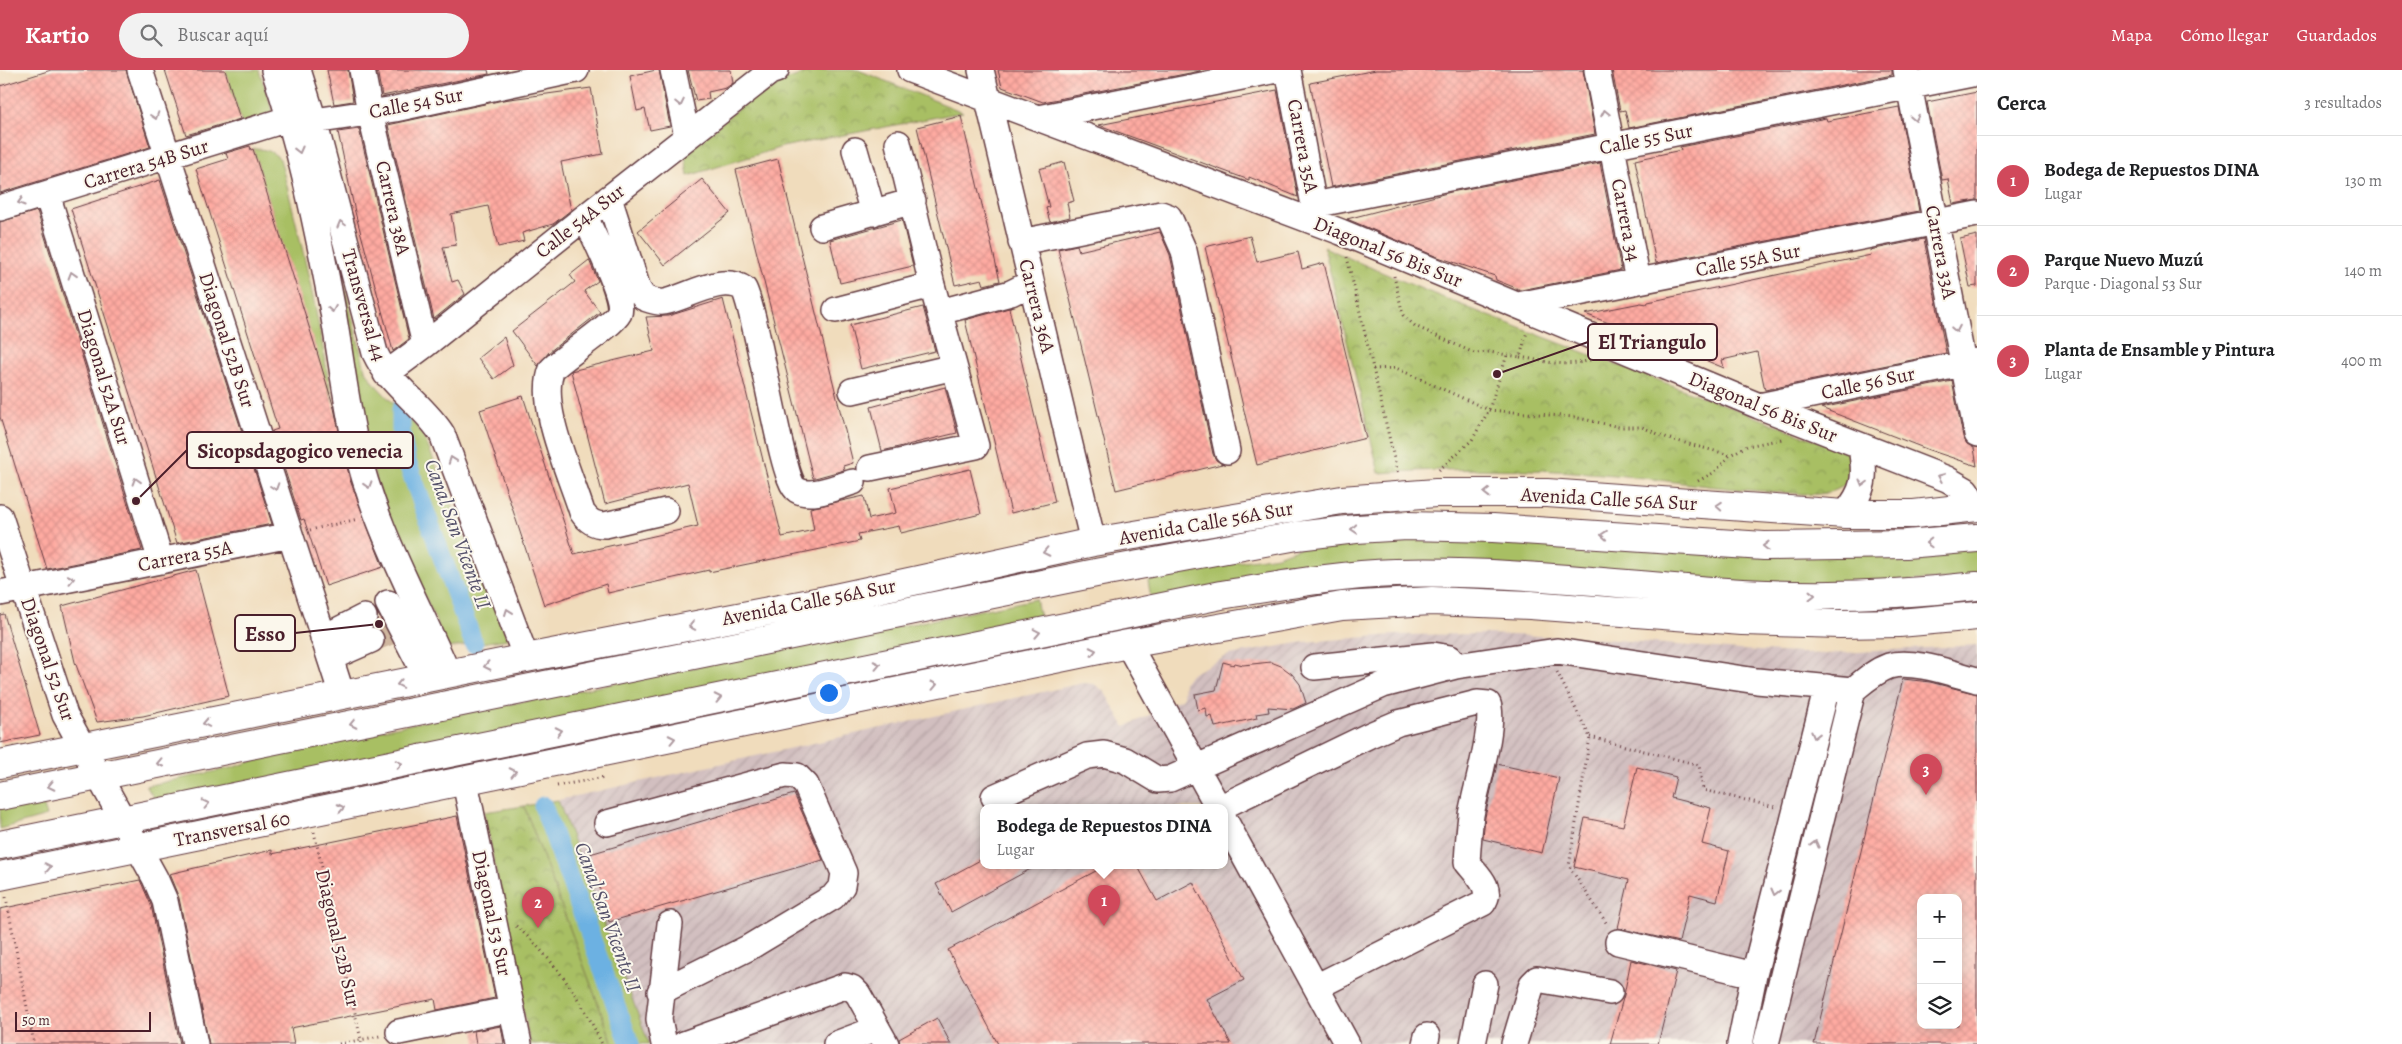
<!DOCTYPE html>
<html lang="es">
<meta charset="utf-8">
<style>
:root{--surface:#fff;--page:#f2f2f2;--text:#202124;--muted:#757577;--line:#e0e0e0;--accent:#d1495b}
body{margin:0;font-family:Alegreya,serif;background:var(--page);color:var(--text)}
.controls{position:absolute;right:15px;bottom:15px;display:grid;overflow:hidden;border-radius:10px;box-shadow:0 2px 12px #0003}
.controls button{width:45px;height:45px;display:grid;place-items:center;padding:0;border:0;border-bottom:1px solid var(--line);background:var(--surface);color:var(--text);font:25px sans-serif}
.scale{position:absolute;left:15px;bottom:12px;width:136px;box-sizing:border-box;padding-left:5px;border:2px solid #4a1f2b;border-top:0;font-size:14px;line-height:18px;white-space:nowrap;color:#4a1f2b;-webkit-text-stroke:4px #fbf7ec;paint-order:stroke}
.you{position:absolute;left:828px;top:622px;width:18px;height:18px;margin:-12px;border:4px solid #fff;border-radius:50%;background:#1a73e8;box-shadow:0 0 0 8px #1a73e833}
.badge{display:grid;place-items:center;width:32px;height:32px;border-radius:50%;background:var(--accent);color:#fff;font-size:16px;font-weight:700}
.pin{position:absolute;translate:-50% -41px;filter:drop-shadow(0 1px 2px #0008)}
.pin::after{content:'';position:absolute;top:26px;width:18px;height:15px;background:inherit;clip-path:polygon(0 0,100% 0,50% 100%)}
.popup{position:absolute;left:980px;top:734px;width:248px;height:65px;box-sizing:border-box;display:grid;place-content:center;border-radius:10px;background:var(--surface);filter:drop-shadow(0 1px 4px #0005);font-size:16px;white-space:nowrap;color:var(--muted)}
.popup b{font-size:19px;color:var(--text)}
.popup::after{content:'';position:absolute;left:50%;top:100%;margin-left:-10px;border:10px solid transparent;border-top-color:var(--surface)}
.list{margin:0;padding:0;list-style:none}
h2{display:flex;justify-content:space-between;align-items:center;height:65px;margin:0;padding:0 20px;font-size:21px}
h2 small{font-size:16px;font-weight:400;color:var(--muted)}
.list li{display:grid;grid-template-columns:32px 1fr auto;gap:15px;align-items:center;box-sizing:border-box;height:90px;padding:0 20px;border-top:1px solid var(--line)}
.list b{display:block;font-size:19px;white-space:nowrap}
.list p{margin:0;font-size:16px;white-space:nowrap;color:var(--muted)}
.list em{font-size:16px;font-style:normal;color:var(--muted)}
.icon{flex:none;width:28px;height:28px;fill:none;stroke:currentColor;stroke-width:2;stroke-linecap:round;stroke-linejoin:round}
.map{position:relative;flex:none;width:1977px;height:974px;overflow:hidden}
header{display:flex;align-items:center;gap:30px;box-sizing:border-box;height:70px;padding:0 25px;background:var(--accent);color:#fff}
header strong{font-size:24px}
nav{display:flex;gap:28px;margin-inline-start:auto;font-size:18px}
.search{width:350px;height:45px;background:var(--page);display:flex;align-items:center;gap:12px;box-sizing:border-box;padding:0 18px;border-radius:28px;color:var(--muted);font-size:19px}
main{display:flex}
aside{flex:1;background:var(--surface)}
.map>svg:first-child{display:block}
.industrial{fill:url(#industrial-furrows);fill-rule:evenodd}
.grass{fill:#a8bf64;stroke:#796f48}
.park{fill:url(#park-crowns);stroke:#796f48}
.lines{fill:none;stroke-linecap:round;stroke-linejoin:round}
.canal{stroke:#6cb1e2;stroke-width:19}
.building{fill:url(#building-cross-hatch);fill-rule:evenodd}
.minor-tunnel{stroke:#cfb69f;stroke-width:25;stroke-dasharray:25 12;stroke-linecap:butt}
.minor-casing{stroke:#633b41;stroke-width:28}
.highway-casing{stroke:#633b41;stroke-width:30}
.path{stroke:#633b41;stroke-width:3;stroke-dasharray:1 4;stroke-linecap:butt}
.minor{stroke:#fff;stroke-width:25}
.highway{stroke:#fff;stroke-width:28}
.oneway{stroke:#ae9aa0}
.labels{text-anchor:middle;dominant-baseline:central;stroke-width:4;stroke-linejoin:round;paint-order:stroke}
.street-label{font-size:20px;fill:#4a1f2b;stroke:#fbf7ec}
.water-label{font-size:21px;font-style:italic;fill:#56526b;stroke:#fbf7ec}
.leader{fill:none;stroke:#4a1f2b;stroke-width:2}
.callout-dot{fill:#4a1f2b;stroke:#fbf7ec;stroke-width:2}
.callout{fill:#fbf7ec;stroke:#4a1f2b;stroke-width:2}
.callout-label{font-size:21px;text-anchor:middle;font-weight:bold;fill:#4a1f2b}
</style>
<header>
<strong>Kartio</strong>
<div class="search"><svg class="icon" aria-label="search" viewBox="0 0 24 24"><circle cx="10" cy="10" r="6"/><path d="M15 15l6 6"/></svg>Buscar aquí</div>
<nav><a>Mapa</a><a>Cómo llegar</a><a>Guardados</a></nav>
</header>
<main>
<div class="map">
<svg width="1977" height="974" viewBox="0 0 1977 974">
<defs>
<pattern id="industrial-furrows" width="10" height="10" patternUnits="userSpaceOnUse" patternTransform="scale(1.25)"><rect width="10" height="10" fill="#d2bfc0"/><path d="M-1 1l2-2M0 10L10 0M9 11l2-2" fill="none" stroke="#b6a4a5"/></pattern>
<pattern id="park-crowns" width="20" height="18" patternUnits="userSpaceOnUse" patternTransform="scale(1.25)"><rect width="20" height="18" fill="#a8bf64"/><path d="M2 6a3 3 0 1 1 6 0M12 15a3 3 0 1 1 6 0" fill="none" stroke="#8b9b53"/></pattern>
<pattern id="building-cross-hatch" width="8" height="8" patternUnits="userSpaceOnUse" patternTransform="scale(1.25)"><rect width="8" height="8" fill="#feaaa1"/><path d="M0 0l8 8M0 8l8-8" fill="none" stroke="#db928b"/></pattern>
</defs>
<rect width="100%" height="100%" fill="#fbf7ec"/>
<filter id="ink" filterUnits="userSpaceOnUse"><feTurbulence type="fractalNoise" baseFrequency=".02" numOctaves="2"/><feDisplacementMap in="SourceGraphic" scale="10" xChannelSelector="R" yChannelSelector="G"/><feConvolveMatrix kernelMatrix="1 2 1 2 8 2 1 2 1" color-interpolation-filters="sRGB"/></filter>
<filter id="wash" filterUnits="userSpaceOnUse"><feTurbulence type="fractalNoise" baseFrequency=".0096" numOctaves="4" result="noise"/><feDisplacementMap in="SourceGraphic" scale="20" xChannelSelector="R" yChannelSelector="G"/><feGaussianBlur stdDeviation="1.12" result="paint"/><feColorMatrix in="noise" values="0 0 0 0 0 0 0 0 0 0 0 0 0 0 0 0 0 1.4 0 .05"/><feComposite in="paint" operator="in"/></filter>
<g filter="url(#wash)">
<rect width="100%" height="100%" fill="#f0dcbc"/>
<!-- industrial -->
<path class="industrial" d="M1484,564L1591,568L1740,580L1824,584L1977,575V974H649L558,730L1083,613L1094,614L1104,621L1125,657L1183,628L1184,612L1189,605L1229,585L1304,572L1393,565ZM984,737H1224V795H984ZM1921,828H1958V955H1921Z"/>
<!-- grass -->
<path class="grass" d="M225,0H259L274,45L242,54Z
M253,79C265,79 271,80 280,89C301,170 320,250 332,333Z
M329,154L365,299C379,326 408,341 424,367L508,569L448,578L385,437L369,387L324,155Z
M1374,467L1977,478V508L1777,516L1520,496L1151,530L1148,510L1224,494L1277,486L1313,473Z
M1036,529L1041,553L157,733L146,716L231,698L296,677Z
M41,727L47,746L0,759V736Z
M558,730L649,974H613L524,736Z"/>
<!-- park -->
<path class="park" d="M813,0H858L963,42L782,77L688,106L685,85L759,20Z
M1324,177C1495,254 1674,313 1848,383C1860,403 1847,419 1826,423C1812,426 1794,423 1780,422C1734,420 1690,414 1644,408C1555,398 1468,397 1379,403Z
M524,736L613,974H530L484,742Z"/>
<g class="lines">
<!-- canal -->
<path class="canal" d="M401,339V363L406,389L474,574
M543,736L630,974"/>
</g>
<g id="blocks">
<!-- building -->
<path class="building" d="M51,0H126L150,77L0,123V16Z
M165,0H225L240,49L186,65Z
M327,0H348L353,31L334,34Z
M377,0H488L489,4L382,26Z
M656,0H659L670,56L650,60L645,39L637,41L630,6Z
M688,0H731L733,13L726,18L708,22L709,29L696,31Z
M998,0H1200V1L1043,32L1002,17Z
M1376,0H1583L1595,64L1331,117L1310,13Z
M1612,0H1892V5L1629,58L1625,40L1620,41Z
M591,18L603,84L561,92L571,140L553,154L522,163L524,171L498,177L488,136L451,144L456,175L443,177L452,212L458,210L465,224L434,249L388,55L503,30Z
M1277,20L1298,127L1249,107V110L1099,55Z
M1977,22V130L1953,134L1948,109L1942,110L1927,32Z
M1899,37L1919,141L1656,193L1635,90L1681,80L1680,77L1826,48L1827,51Z
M961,46L1000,211L984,215L982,209L955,215L917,57Z
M359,59L409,269L393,281L355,142L338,62Z
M250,76L251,80L253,79L317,282L334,338L350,410L383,497L326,516L304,449L301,450L272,361L278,359L196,99L228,89L226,83Z
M778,89L853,393L843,396L844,400L815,408H813L736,100Z
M1064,92L1074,131L1067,133L1070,147L1050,152L1046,138L1049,137L1039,99Z
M1600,93L1621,200L1521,220L1496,210L1495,206L1435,186L1347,149L1451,122Z
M702,109L730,143L665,195L638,161Z
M160,110L272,454L177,473L71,139Z
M37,141L142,480L47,499L0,347V152Z
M902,150L913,196L840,213L830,170Z
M1160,162L1170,185L1213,384L1216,390L1222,394L1116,420L1058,179L1077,175L1079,181Z
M1977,165V216L1970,217L1960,169Z
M1250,166L1257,192L1298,182L1302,199L1324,193L1366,368L1257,395L1205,177Z
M1924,169L1946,283L1765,320L1757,282L1722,290L1724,298L1681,280L1585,244L1641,233L1647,234L1648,232L1871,185L1870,180Z
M589,190L598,211L584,221L600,242L549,282L538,296L512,261L575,212L570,205Z
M723,229L782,467L814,460L810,438L864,426L869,449L896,443L890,418L970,399L981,444L901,463L899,456L858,464L860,471L709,502V500L608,523L606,514L544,535L480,340L523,326L574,484L698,456L688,413L605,434L571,301L654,281L646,247L668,246Z
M923,237L935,281L861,299L850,255Z
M1009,238L1055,432L1011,443L965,250Z
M504,267L513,295L494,309L478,288Z
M1952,311L1963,367L1967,374L1974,378L1977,396L1929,380L1821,338Z
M945,317L957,363L882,381L871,337Z
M196,500L229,626L143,646L97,652L75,592L62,536Z
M4,544L40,665L0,673V545Z
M378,544L392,572L384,575V564L374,556Z
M1223,592L1234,595L1235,593L1243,595L1271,592L1281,596L1292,604L1300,614L1306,633L1293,639L1268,637L1269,642L1256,644L1257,648L1215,657L1212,646L1207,647L1206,638L1198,640L1195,624L1216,620Z
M1903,609L1930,612L1977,624V974H1814ZM1921,828H1958V955H1921Z
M1497,694L1559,708L1542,783L1483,769L1485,747Z
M1637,697L1676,707L1671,728L1711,738L1702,774L1729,781L1717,831L1690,824L1679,872L1618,858L1629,810L1574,797L1585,748L1623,756Z
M794,724L823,790L609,852L590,784Z
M457,746L495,928L437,940L435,929L291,958L294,974H209L179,828L169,804L272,780V784Z
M984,788V795H1038L951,842L936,814Z
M1107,795H1137L1157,831L1193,812L1244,910L1207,929L1231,974H998L948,880Z
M140,810L151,835L180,974H0V839Z
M1631,890L1676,901L1658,974H1610L1624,925Z
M937,948L951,974H900L899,969Z
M501,956L504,974H476L474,961Z"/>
</g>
</g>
<g filter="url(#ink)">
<use href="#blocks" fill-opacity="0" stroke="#633b41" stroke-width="1"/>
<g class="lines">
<!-- minor-tunnel -->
<path class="minor-tunnel" d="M371,570L393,561"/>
<!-- minor casing -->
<g class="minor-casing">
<path id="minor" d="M140,0L342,625
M274,0C300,75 316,153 331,231C340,279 345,329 356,376C374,456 416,529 448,604
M298,0L314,51L375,283C390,316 423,334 442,364L526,588
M362,0L370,42L425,275
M673,0L687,66
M910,0L1341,162L1759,336L1947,409L1966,420L1976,437
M981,0L1093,472
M1288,0L1317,151
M1597,0L1638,211
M1906,0L1977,364
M1038,48L1277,0
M314,51L395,39L576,0
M855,80L873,143
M47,124L161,491
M609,128L638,219L644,228C650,230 657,233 664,232C686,228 723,203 744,219C759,251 781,411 797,420C812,429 838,416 853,412
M1314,135L1977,3
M0,138L291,48
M585,147C592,163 626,228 619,243C612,256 566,285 552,299C537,334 571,406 582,442C588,451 594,455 605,455L666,441
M822,157L913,131
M1021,172L1161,144L1169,147L1184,181L1189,204L1227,381
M1518,235L1977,144
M836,240L932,215
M940,242L1011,223L1031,213
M386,304L425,275L585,147L770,2L776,0
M852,321L954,297
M1759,336L1977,291
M870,398L976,376L932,215L898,73
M1845,444C1865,420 1866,407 1861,377
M0,447L65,645L155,808L165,831L195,974
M0,523L290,465
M388,533L427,608
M323,568L364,547
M1128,574L1218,737
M330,588L371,570
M1314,597L1433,585L1450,588L1456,596
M465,712L519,974
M994,727L1087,686L1104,684L1125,690L1158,710L1170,709L1383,615L1456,596L1557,581L1757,611L1853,620C1864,611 1875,601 1889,596C1913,589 1953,604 1977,610
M1221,737L1370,665L1398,653L1477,633L1488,634C1496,653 1475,721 1471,745C1469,761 1468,777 1467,792C1476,804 1494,818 1483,833L1316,917
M1224,749L1347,974
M607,753L785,705L797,706L806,715L844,803L842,816L833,827L748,878L660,922
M1618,872L1754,905
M399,962L512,939
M664,974L659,949L670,854
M684,974L845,916L852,918L858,924L886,974
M836,974L876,959
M1425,974L1427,966
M1473,974L1485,914
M1514,974L1532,914L1537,909L1610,922
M1740,974L1754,905L1827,617
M1766,974L1853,620"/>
</g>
<!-- highway casing -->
<g class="highway-casing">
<path id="highway" d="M0,694L526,588L826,530L1093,472L1342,430L1436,423H1547L1845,444H1914L1977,437
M0,726L1101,502L1297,466L1356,459L1407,456L1493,458L1764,476L1906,474L1977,468
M0,775L1221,525C1279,516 1336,505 1395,503C1500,500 1606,513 1711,521C1799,528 1889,526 1977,516
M0,806L1128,574L1342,536L1432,531L1530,535L1742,551L1840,554L1899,553L1977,546"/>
</g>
<!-- path -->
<path class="path" d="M1347,187L1398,405
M1394,206L1403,245L1415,256L1474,283L1489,282L1520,287L1527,262
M1520,287C1544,291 1567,298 1590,290
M1373,299L1396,298L1489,340L1574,347L1619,357H1642L1670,369L1730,385
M1439,400L1472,370L1489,340L1507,285
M1698,411L1715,402L1730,385L1747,376L1783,369
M310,460L358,449
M1557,602L1590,667L1569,796L1607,854
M1590,667L1699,695L1703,720L1775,737
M557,716L605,707
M314,762L362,974
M6,827L34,974
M516,856C553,888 582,930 602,974
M339,974L380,966"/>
<!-- minor -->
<use href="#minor" class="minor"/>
<!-- highway -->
<use href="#highway" class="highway"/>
</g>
<!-- one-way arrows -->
<defs><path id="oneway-chevron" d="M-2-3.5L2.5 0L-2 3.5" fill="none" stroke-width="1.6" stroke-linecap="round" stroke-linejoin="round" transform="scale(1.25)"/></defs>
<g class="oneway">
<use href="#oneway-chevron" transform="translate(680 33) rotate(78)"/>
<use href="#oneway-chevron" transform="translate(1605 43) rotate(-101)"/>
<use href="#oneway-chevron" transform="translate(155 46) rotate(72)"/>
<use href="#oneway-chevron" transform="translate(1915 48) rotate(79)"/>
<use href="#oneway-chevron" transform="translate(299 80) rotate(76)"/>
<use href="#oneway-chevron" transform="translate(21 132) rotate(163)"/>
<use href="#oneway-chevron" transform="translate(341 154) rotate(-105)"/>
<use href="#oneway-chevron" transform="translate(72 205) rotate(-107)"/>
<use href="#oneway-chevron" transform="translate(332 239) rotate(80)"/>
<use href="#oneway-chevron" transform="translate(1956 259) rotate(79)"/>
<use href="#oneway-chevron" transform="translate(452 390) rotate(-110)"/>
<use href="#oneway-chevron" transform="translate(1941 407) rotate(-158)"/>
<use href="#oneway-chevron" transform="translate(136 411) rotate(-107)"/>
<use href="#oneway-chevron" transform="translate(1863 413) rotate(105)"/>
<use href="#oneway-chevron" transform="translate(368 415) rotate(73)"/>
<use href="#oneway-chevron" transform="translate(275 417) rotate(72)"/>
<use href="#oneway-chevron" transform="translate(1487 423) rotate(-180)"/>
<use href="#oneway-chevron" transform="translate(1719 436) rotate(-176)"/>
<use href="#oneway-chevron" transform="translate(1354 459) rotate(175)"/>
<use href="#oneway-chevron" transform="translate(1604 465) rotate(-175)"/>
<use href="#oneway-chevron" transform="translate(1929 473) rotate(178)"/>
<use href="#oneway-chevron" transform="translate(1766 476) rotate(-179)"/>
<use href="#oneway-chevron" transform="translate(1046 482) rotate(168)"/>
<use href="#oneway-chevron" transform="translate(71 509) rotate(-12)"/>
<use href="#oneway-chevron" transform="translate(1812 525)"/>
<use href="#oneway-chevron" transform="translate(508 542) rotate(-110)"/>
<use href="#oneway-chevron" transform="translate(692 556) rotate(169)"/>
<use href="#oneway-chevron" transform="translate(1037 563) rotate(-11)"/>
<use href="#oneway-chevron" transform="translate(1093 581) rotate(-12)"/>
<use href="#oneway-chevron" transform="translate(877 595) rotate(-12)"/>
<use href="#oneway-chevron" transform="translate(487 596) rotate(168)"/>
<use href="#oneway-chevron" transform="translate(400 614) rotate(169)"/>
<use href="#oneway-chevron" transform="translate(934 615) rotate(-12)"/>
<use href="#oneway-chevron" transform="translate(718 628) rotate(-12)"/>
<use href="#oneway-chevron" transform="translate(206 653) rotate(169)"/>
<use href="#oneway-chevron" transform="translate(353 654) rotate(168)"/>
<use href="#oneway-chevron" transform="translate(559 661) rotate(-12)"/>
<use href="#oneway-chevron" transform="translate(1815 665) rotate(104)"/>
<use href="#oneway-chevron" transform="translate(672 669) rotate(-12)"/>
<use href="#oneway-chevron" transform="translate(160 693) rotate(168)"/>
<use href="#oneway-chevron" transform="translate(399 694) rotate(-11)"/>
<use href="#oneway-chevron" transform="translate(513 702) rotate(-12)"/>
<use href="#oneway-chevron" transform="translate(51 716) rotate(168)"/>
<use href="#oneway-chevron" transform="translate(206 734) rotate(-12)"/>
<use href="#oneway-chevron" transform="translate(341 738) rotate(-12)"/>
<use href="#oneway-chevron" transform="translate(1815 774) rotate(-76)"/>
<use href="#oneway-chevron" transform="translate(48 797) rotate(-12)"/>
<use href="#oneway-chevron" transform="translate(1775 822) rotate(104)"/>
</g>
</g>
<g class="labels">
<!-- street labels -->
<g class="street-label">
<text transform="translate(416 33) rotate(-11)">Calle 54 Sur</text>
<text transform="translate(1646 69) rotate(-11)">Calle 55 Sur</text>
<text transform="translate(1303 76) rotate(79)">Carrera 35A</text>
<text transform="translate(146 94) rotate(-17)">Carrera 54B Sur</text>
<text transform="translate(393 138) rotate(77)">Carrera 38A</text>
<text transform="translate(1626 150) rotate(79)">Carrera 34</text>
<text transform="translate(580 151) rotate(-38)">Calle 54A Sur</text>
<text transform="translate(1388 182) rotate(22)">Diagonal 56 Bis Sur</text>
<text transform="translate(1941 182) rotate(79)">Carrera 33A</text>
<text transform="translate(1748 190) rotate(-11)">Calle 55A Sur</text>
<text transform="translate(364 235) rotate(74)">Transversal 44</text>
<text transform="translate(1037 236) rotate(76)">Carrera 36A</text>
<text transform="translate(227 270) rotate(72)">Diagonal 52B Sur</text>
<text transform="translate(104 307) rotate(73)">Diagonal 52A Sur</text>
<text transform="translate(1868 313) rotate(-12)">Calle 56 Sur</text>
<text transform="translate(1763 337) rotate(22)">Diagonal 56 Bis Sur</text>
<text transform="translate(1609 429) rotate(3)">Avenida Calle 56A Sur</text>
<text transform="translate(1206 453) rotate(-10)">Avenida Calle 56A Sur</text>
<text transform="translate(185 486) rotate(-11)">Carrera 55A</text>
<text transform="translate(809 532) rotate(-11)">Avenida Calle 56A Sur</text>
<text transform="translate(48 589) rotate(71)">Diagonal 52 Sur</text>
<text transform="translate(232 759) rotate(-11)">Transversal 60</text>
<text transform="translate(492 843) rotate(78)">Diagonal 53 Sur</text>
<text transform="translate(338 868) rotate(77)">Diagonal 52B Sur</text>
</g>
<!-- water labels -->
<g class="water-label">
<text transform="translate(458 464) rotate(70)">Canal San Vicente II</text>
<text transform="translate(608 847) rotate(70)">Canal San Vicente II</text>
</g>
</g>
<!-- callouts -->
<path class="leader" d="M1497 304L1588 272M136 431L187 380M379 554L295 563"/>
<g class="callout-dot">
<circle cx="1497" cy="304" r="5"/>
<circle cx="136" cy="431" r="5"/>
<circle cx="379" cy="554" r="5"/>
</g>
<g class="callout">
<rect x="1588" y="254" width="129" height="36" rx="5"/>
<rect x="187" y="362" width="226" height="36" rx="5"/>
<rect x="235" y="545" width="60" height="36" rx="5"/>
</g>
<g class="callout-label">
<text x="1652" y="279">El Triangulo</text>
<text x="300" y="388">Sicopsdagogico venecia</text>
<text x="265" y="571">Esso</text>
</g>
</svg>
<div class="controls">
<button>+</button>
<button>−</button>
<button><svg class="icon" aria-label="layers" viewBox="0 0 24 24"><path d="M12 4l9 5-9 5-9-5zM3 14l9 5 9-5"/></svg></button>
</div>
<div class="scale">50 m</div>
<div class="you"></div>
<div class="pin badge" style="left:1104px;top:856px">1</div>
<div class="popup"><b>Bodega de Repuestos DINA</b>Lugar</div>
<div class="pin badge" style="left:538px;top:858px">2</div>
<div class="pin badge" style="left:1926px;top:725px">3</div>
</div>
<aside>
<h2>Cerca<small>3 resultados</small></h2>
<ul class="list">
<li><span class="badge">1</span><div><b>Bodega de Repuestos DINA</b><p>Lugar</p></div><em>130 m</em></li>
<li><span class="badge">2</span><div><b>Parque Nuevo Muzú</b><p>Parque · Diagonal 53 Sur</p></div><em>140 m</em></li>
<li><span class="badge">3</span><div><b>Planta de Ensamble y Pintura</b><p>Lugar</p></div><em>400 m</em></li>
</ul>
</aside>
</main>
